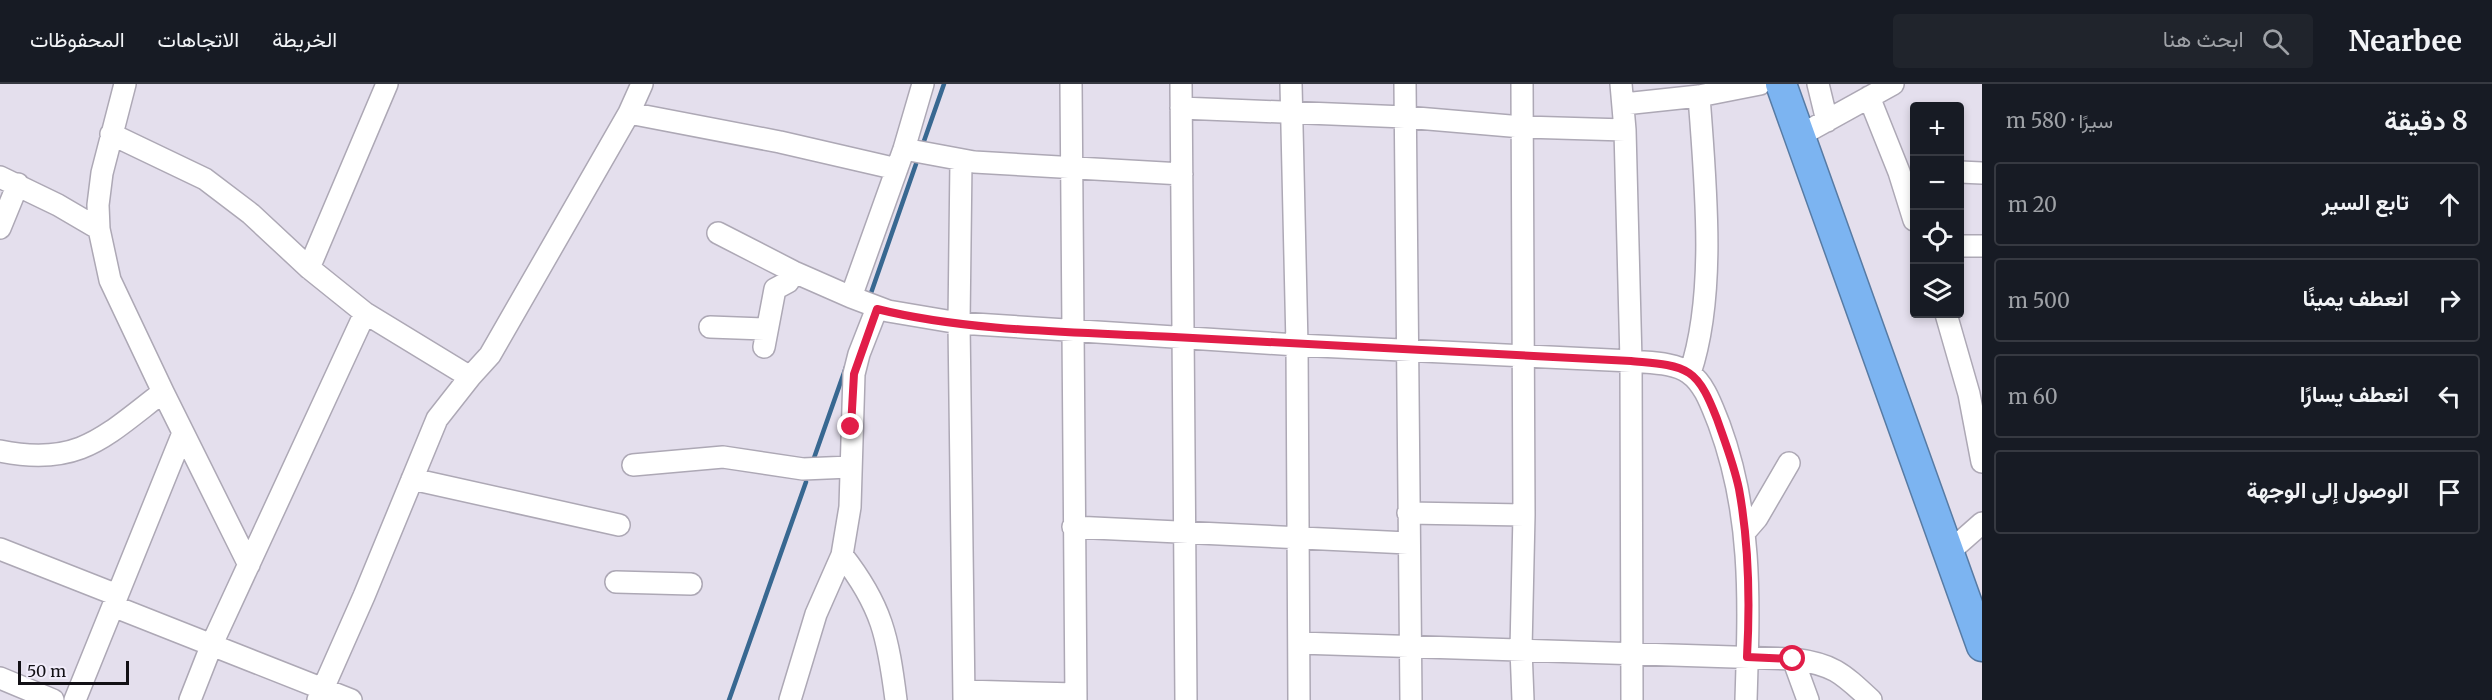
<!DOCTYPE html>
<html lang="ar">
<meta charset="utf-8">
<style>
:root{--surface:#171b24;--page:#20242c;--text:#f1f3f6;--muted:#9ea1a6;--line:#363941}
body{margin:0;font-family:Merriweather,Vazirmatn,serif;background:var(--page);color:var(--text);direction:rtl}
.controls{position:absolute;right:18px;top:18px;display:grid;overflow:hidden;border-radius:6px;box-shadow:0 3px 9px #0003}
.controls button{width:54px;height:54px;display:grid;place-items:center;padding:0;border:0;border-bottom:2px solid var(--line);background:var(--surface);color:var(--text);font:30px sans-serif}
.scale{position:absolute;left:18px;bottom:15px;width:111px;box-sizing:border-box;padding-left:6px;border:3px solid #121015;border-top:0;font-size:16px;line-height:21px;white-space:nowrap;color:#121015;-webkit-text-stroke:4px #f1ecfa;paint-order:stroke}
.stop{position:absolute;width:18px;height:18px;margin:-14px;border:4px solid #e11d48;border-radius:50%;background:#fff}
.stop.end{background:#e11d48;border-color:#fff;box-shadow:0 2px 6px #0008}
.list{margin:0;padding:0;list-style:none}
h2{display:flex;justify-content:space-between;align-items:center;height:78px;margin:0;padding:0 24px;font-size:26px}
h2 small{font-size:20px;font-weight:400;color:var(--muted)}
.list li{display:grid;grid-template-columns:39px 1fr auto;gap:18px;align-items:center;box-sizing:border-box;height:84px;margin:0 12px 12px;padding:0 12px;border:2px solid var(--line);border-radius:6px}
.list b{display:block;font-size:22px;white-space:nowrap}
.list em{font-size:20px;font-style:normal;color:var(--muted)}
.icon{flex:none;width:33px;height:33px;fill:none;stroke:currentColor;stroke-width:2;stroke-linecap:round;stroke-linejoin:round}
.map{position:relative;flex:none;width:1982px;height:616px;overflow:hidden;direction:ltr}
header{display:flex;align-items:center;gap:36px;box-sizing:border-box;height:84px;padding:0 30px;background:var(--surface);border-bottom:2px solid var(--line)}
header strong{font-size:28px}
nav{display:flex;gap:33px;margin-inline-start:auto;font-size:21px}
.search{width:420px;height:54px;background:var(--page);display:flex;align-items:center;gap:15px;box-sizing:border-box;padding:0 21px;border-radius:6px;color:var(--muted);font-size:22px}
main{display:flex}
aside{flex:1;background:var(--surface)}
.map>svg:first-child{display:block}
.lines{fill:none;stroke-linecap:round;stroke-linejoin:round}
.stream{stroke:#386891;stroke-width:4.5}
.minor-casing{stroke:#ada8b5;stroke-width:24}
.highway-casing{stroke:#577ba4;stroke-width:33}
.minor{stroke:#fff;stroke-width:21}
.highway{stroke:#7cb4f1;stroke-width:30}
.route{stroke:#e11d48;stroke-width:8}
</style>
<header>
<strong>Nearbee</strong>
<div class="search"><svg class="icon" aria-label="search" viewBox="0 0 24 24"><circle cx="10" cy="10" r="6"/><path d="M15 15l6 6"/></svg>ابحث هنا</div>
<nav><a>الخريطة</a><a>الاتجاهات</a><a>المحفوظات</a></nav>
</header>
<main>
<aside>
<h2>8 دقيقة<small>سيرًا · 580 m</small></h2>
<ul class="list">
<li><svg class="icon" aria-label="ahead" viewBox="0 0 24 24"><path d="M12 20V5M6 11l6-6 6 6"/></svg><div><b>تابع السير</b></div><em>20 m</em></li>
<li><svg class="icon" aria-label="right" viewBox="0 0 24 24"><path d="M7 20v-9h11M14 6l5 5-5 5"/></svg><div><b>انعطف يمينًا</b></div><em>500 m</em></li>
<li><svg class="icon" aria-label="left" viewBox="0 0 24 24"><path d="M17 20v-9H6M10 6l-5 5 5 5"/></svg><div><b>انعطف يسارًا</b></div><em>60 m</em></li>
<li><svg class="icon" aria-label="arrive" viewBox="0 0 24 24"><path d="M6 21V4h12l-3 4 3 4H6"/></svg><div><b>الوصول إلى الوجهة</b></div></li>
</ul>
</aside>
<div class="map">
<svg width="1982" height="616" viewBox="0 0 1982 616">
<rect width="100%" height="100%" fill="#e4dfed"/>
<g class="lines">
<!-- stream -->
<path class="stream" d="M924,57L944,0
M871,209L916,80
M814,374L846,283
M729,616L806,398"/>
<!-- minor casing -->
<g class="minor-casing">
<path id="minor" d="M125,0L102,89L98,121L99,145L110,196L163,308L249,481
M1071,0L1076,616
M1181,0L1186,616
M1291,0L1297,261L1299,616
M1405,0L1411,616
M1522,0L1524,431L1521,565L1523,616
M1621,0L1625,46L1631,277L1632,616
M1818,0L1827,37
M1869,13L1899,88L1914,136
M1624,20L1699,12L1760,0
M1181,24L1405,33L1522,43L1625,46
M629,29L780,58L897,85
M111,50L205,95L251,130L309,184L365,229L470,293L490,271L629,29L642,0
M1799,52L1893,0
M904,65L974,78L1182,90
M961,77L959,239L964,616
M1960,88L1982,89
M0,93L58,121L99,145
M0,144L18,100
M718,149L794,188L851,213L904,65L923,0
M1960,162H1982
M309,184L387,0
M851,213L888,227L959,239L1297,261L1631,277C1649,279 1674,278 1689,289C1705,300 1712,323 1719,340C1753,432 1749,519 1746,616
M1946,230L1969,310L1982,378
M710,243L767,245
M764,263L775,205L788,198L794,188
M1690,289C1717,209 1705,96 1699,12
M0,367C79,383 104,353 163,308
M633,381L723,373L803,385L850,383
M412,395L619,441
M1408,429L1524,431
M1073,443L1408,459
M1744,449L1757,434L1789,379
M0,465L117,511
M1948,469L1982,439
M842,471C882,522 888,553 896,616
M616,498L691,500
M113,522L351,616
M1299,559L1793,575C1833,580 1842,589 1871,616
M1793,575L1808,616
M0,594L53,616
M964,607L1076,610
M75,616L183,349
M190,616L212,560L365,229
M318,616L364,512L437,335L470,293
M790,616L816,530L842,471L850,423L854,290L859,270L877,224"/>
</g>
<!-- highway casing -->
<g class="highway-casing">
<path id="highway" d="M1781,0L1982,562"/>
</g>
<!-- minor -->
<use href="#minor" class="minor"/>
<!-- highway -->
<use href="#highway" class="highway"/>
</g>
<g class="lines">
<!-- route -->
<path class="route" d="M851,343L854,290L877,225C969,248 1079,248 1174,253C1327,261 1479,270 1631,277C1649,279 1674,279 1689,289C1703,298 1711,320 1717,335C1725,358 1734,381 1739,405C1749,460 1750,518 1747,573L1793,575"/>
</g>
</svg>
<div class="controls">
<button>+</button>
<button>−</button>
<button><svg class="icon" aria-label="locate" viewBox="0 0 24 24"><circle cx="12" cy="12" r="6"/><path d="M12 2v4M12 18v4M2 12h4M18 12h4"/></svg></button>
<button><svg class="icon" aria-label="layers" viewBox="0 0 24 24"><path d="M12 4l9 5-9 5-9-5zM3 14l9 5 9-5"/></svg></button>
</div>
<div class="scale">50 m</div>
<div class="stop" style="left:1793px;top:575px"></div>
<div class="stop end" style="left:851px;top:343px"></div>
</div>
</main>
